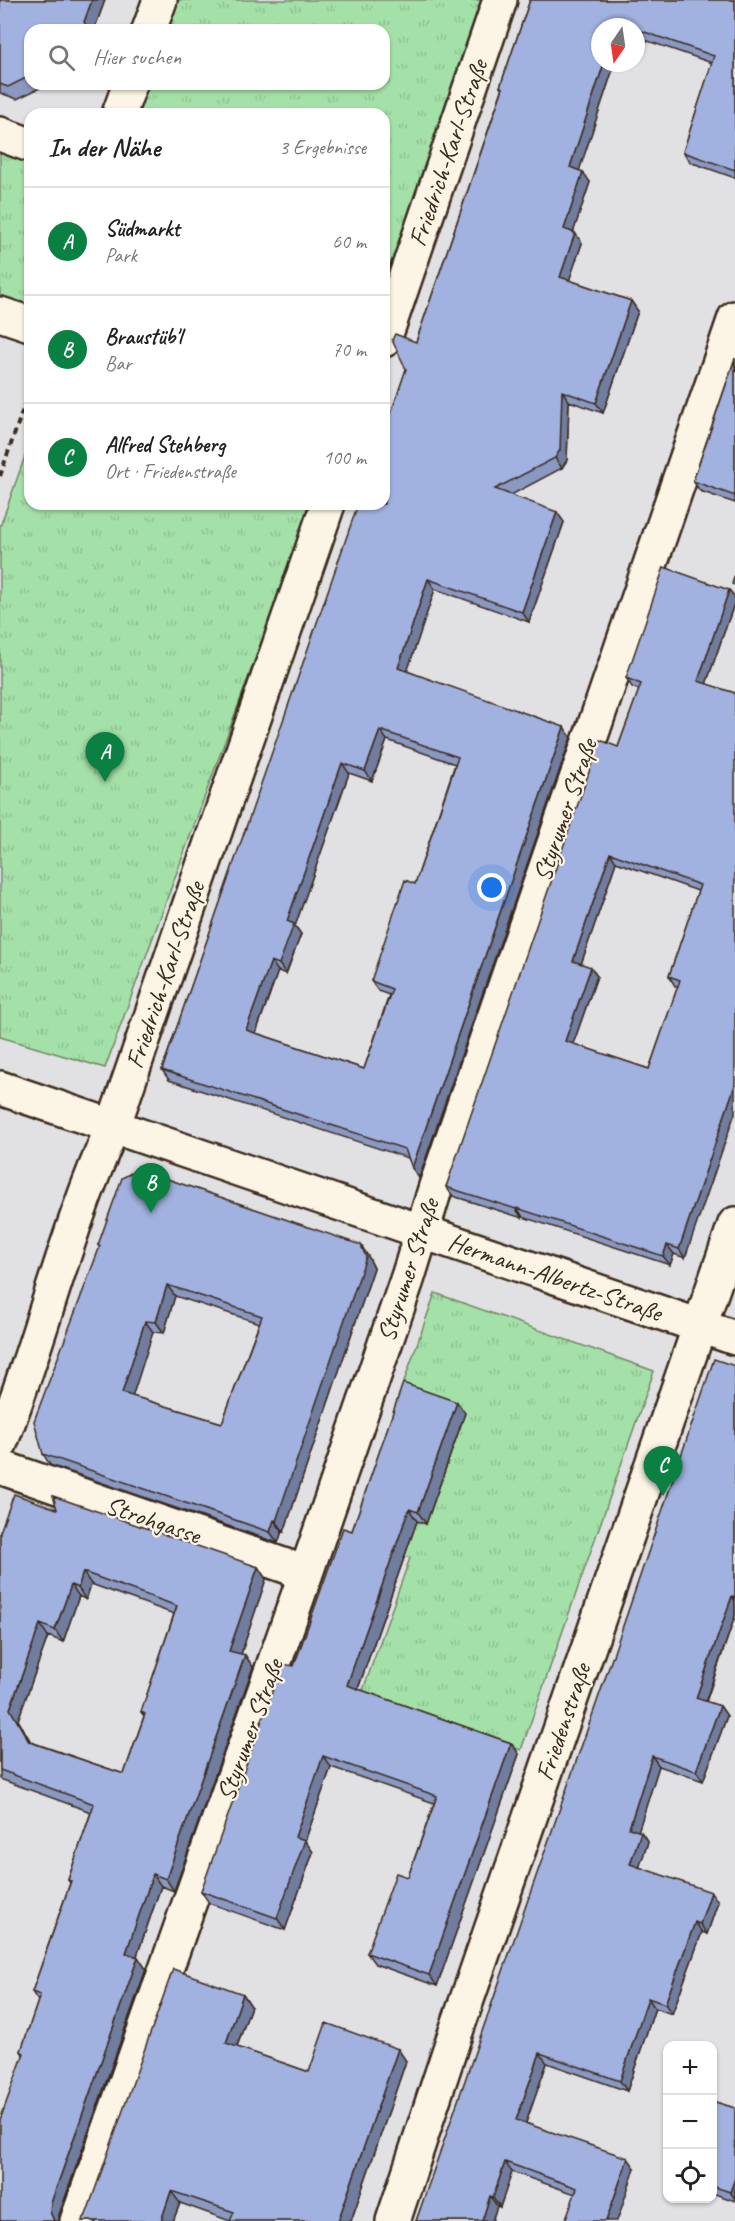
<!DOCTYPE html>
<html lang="de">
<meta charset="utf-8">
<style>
:root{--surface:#fff;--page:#f2f2f2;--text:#222;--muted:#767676;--line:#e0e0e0;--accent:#0b8043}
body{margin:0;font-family:Caveat,sans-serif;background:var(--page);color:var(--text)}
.controls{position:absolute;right:18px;bottom:18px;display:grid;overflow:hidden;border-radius:12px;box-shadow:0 2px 4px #0004}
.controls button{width:54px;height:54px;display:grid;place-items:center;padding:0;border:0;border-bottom:2px solid var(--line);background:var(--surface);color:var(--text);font:30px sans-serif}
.compass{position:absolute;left:591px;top:18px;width:54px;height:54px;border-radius:50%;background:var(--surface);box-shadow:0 2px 4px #0004;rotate:193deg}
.you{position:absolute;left:492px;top:888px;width:21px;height:21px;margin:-15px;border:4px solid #fff;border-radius:50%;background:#1a73e8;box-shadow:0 0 0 9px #1a73e833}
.badge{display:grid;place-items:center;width:39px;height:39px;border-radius:50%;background:var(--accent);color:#fff;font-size:20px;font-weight:700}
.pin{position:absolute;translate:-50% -50px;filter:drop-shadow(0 2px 3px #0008)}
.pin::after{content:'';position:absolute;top:32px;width:21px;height:18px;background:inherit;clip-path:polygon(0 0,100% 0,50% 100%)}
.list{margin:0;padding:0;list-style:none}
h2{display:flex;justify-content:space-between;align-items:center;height:78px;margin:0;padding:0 24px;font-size:26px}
h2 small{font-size:20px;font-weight:400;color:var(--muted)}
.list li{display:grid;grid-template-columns:39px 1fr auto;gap:18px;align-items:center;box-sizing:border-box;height:108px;padding:0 24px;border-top:2px solid var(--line)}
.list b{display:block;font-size:22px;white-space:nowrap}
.list p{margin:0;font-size:20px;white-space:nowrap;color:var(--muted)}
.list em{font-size:20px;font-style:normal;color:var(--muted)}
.icon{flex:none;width:33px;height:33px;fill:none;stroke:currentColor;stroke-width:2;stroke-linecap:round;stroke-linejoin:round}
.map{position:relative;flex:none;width:735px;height:2221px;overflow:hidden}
.search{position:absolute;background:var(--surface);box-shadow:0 2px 4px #0004;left:24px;top:24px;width:366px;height:66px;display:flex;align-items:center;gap:15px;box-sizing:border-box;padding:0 21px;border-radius:18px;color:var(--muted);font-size:22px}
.panel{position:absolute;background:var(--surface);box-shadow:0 2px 4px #0004;left:24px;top:108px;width:366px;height:402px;border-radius:18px}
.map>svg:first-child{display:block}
.grass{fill:url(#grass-tufts);stroke:#708663;stroke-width:1.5}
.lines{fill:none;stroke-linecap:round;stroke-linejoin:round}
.street-casing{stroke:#3b2a1e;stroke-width:38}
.path{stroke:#3b2a1e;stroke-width:4;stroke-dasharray:6 4.5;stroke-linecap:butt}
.street{stroke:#fcf5e5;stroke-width:33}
.wall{fill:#8a99c2;stroke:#3b2a1e;stroke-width:1.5;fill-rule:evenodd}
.shaded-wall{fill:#717d9e;stroke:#3b2a1e;stroke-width:1.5}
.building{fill:#a1b2e1;stroke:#3b2a1e;stroke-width:1.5;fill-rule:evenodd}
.labels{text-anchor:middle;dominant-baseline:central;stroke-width:4.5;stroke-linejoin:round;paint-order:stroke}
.street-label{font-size:26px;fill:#3b2a1e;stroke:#fcf5e5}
</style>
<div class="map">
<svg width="735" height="2221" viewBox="0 0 735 2221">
<defs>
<pattern id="grass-tufts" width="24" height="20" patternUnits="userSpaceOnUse" patternTransform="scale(1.5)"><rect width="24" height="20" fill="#a4e1a8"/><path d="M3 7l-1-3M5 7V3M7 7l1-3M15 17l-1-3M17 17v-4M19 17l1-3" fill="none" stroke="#8ec190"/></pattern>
</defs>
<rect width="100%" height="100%" fill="#e1e1e4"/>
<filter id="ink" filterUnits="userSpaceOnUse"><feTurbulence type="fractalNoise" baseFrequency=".0167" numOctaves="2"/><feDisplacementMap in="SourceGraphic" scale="12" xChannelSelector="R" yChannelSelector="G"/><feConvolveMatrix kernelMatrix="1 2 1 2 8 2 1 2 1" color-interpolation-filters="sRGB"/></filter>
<g filter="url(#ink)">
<!-- grass -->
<path class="grass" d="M160,0H497L384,308V114H119L130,84H384V30H149Z
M0,134L30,145V313L0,303Z
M30,442V504H312L105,1068L0,1037V527Z
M435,1293L654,1371L521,1750L362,1693L410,1558L350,1536Z"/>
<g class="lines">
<!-- street casing -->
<g class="street-casing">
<path id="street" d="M149,30L160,0
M119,114L130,84
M0,134L30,145
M0,314L30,324
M384,340L500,0
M0,1088L735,1338
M0,1444C41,1340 66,1229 113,1127L328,504
M0,1467L306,1573
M77,2221L306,1573L408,1277L436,1186L735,318
M393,2221L453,2040L735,1224"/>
</g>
<!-- path -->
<path class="path" d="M0,476L30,389"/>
<!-- street -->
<use href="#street" class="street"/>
</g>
<!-- wall -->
<path class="wall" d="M0,0H105L94,30H30V84H48L17,99L0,93Z
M530,0H735V178L690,162L683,152L712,63L636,37V27H600L615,63L579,170L590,182L573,232L575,233L582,243L569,280L631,301L638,311L603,413L569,401L567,460L562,468L511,495L564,522L529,622L435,589L407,671L571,737L419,1178L408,1158L169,1080L162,1070L416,342L502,90L500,87ZM387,740L455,764L415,884L371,981L378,991L389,995L364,1069L256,1033L278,971L286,974L301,934L295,926L349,773L372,781Z
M735,358V503L700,491L693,481Z
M729,590L735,597V601L706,684L735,693L685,1258L674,1254L670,1265L523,1217L522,1218L453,1196L446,1187L618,747L639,690L632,687L626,678ZM616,862L698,891L669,976L675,986H678L649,1069L573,1044L597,976L581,964Z
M98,1245L368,1256L374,1268L284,1532L282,1531L278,1543L50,1465L43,1454L100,1248ZM175,1296L259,1323L222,1423L132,1396L153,1332L164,1333Z
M735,1366V1616L706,1702L720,1706L727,1716L703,1781L659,1766L638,1831L641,1832L648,1842L639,1867L718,1902L707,1934L702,1932L672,2014L655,2008L627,2091L547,2063L526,2123L635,2168L575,2194L512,2172L500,2207L497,2206L492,2221H416Z
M465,1413L426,1524L417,1521L358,1689L511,1743L519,1754L437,1986L375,1964L367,1953L408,1877L434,1803L331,1767L305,1841L313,1852L285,1930L209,1903L201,1891L294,1666L352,1531Z
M57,1509L258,1567L266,1579L241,1654L245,1655L253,1667L174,1891L161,1886L137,1956L146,1969L59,2215V2221H0L23,2055L21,2051L38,2001L32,1992L70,1883L68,1880L91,1812L0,1779V1532ZM91,1584L174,1614L141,1712L144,1716L124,1774L31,1742L18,1720L48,1636L63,1642L79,1596L86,1600Z
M243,1994L251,2006L237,2047L309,2072L398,2049L406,2061L351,2221H230L180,2203L173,2221H82Z
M712,2101L735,2108V2201L712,2193Z"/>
<!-- shaded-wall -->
<path class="shaded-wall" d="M92,0H105L94,30H87L84,22Z
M604,63H615L577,177L570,167Z
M583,172L590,182L571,239L564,229Z
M575,233L582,243L567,287L560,277Z
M631,301L638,311L603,413L596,403Z
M562,391L569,401L567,460L562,468L555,458Z
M557,512L564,522L529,622L522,612Z
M428,579L435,589L405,678L398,668Z
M729,590L735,597V601L704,690L698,681Z
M564,727L571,737L419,1178L412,1168Z
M380,730L387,740L372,781L365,771Z
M342,763L349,773L295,926L301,934L286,974L279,964L287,921Z
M610,853L616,862L579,970L573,961Z
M271,961L278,971L253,1040L246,1030Z
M591,967L597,976L571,1050L565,1041Z
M735,1085V1113L685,1258L679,1249Z
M517,1208L523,1217L522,1218L516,1209Z
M361,1245L368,1256L374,1268L284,1532L276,1521Z
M667,1245L674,1254L670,1265L663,1256Z
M167,1285L175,1296L164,1333L156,1322Z
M145,1321L153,1332L130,1404L122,1393Z
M457,1402L465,1413L426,1524L418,1512Z
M409,1509L417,1521L355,1697L347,1685Z
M274,1520L282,1531L278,1543L270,1532Z
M258,1567L266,1579L238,1663L229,1651Z
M83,1572L91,1584L86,1600L78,1588Z
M71,1585L79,1596L63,1642L55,1630Z
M732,1596L735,1601V1616L703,1708L696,1698Z
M40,1624L48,1636L18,1720L37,1753L29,1742L10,1709Z
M245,1655L253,1667L174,1891L166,1879Z
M720,1706L727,1716L703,1781L696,1771Z
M511,1743L519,1754L437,1986L429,1975Z
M323,1756L331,1767L305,1841L313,1852L285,1930L277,1918L295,1837Z
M652,1756L659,1766L636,1838L629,1828Z
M641,1832L648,1842L637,1874L630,1864Z
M153,1874L161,1886L134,1964L126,1953Z
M711,1892L718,1902L707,1934L700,1924Z
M695,1922L702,1932L672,2014L665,2004Z
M138,1957L146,1969L59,2215V2221H54L50,2212L51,2203Z
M243,1994L251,2006L234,2054L226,2043Z
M648,1998L655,2008L627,2091L620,2081Z
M398,2049L406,2061L351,2221H338Z
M540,2053L547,2063L523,2130L516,2120Z
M628,2158L635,2168L617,2221H606Z
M505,2162L512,2172L500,2207L493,2197Z
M735,2178V2199L730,2192Z
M171,2191L180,2203L173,2221H161Z
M490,2196L497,2206L492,2221H482Z"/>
<!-- building -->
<path class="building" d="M0,0H92L84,22L88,28L87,30H30V76L8,87L0,84Z
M530,0H735V170L683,152L714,56L636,29V27H629L617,23L616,27H600V63H604L570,167L583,172L564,229L575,233L560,277L631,301L596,403L562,391L560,450L555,458L495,489L557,512L522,612L428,579L398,668L564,727L412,1168L405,1149L162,1070L358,504H384V422L389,419L406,369L392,340L395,334L416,342L503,88L500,87ZM380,730L458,757L415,884L405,880L371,981L392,989L364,1069L246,1030L271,961L279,964L294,924L287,921L342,763L365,771Z
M735,359V496L693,481Z
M664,567L729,590L698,681L735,693V1085L679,1249L667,1245L663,1256L517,1208L516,1209L446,1187L600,740L618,747L641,684L626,678ZM610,853L700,885L669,976L680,980L649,1069L565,1041L591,967L573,961Z
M735,574V585L732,584Z
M138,1169L361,1245L366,1257L276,1521L274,1520L270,1532L43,1454L34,1421L100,1246L98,1245L122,1178ZM167,1285L262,1316L222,1423L122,1393L145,1321L156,1322Z
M714,1359L735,1366V1597L732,1596L696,1698L720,1706L696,1771L652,1756L629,1828L641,1832L630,1864L711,1892L700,1924L695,1922L665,2004L648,1998L620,2081L540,2053L516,2120L628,2158L606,2221H565L577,2188L505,2162L493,2197L490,2196L482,2221H416L608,1670Z
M403,1383L457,1402L418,1512L409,1509L347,1685L511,1743L429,1975L367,1953L396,1873L408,1877L437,1796L323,1756L295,1837L305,1840L277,1918L201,1891L282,1664L294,1666L343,1528L352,1531Z
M14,1494L57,1509L53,1496L258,1567L229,1651L245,1655L166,1879L153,1874L126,1953L138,1957L51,2203L50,2212L54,2221H0V2120L24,2053L21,2051L40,1995L32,1992L71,1881L68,1880L94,1804L0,1770V1532ZM83,1572L177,1606L141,1712L145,1714L124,1774L29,1742L10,1709L40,1624L55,1630L71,1585L78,1588Z
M173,1969L243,1994L226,2043L309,2072L326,2023L398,2049L338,2221H230L234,2212L171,2191L161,2221H82L86,2215Z
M712,2101L735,2108V2178L730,2192L712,2186Z"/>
</g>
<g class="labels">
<!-- street labels -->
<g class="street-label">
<text transform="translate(448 153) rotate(-71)">Friedrich-Karl-Straße</text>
<text transform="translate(565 810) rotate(-71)">Styrumer Straße</text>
<text transform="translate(165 975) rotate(-71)">Friedrich-Karl-Straße</text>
<text transform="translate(408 1270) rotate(-72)">Styrumer Straße</text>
<text transform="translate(555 1277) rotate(19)">Hermann-Albertz-Straße</text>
<text transform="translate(153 1520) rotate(19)">Strohgasse</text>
<text transform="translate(563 1722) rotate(-71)">Friedenstraße</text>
<text transform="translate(250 1730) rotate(-70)">Styrumer Straße</text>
</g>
</g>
</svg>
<div class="controls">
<button>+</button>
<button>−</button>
<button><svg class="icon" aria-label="locate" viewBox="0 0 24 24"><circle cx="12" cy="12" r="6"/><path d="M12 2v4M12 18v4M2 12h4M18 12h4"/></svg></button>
</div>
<svg class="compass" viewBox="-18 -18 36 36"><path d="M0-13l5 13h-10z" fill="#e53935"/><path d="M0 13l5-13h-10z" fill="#767676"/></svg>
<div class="you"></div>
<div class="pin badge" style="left:105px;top:782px">A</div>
<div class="pin badge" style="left:151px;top:1213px">B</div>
<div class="pin badge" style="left:663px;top:1496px">C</div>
<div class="search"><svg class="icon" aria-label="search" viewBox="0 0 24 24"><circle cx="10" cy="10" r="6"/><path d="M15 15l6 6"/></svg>Hier suchen</div>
<section class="panel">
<h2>In der Nähe<small>3 Ergebnisse</small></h2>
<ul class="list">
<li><span class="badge">A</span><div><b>Südmarkt</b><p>Park</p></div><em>60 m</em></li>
<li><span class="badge">B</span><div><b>Braustüb'l</b><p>Bar</p></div><em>70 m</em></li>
<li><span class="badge">C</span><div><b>Alfred Stehberg</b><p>Ort · Friedenstraße</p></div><em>100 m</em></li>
</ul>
</section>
</div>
